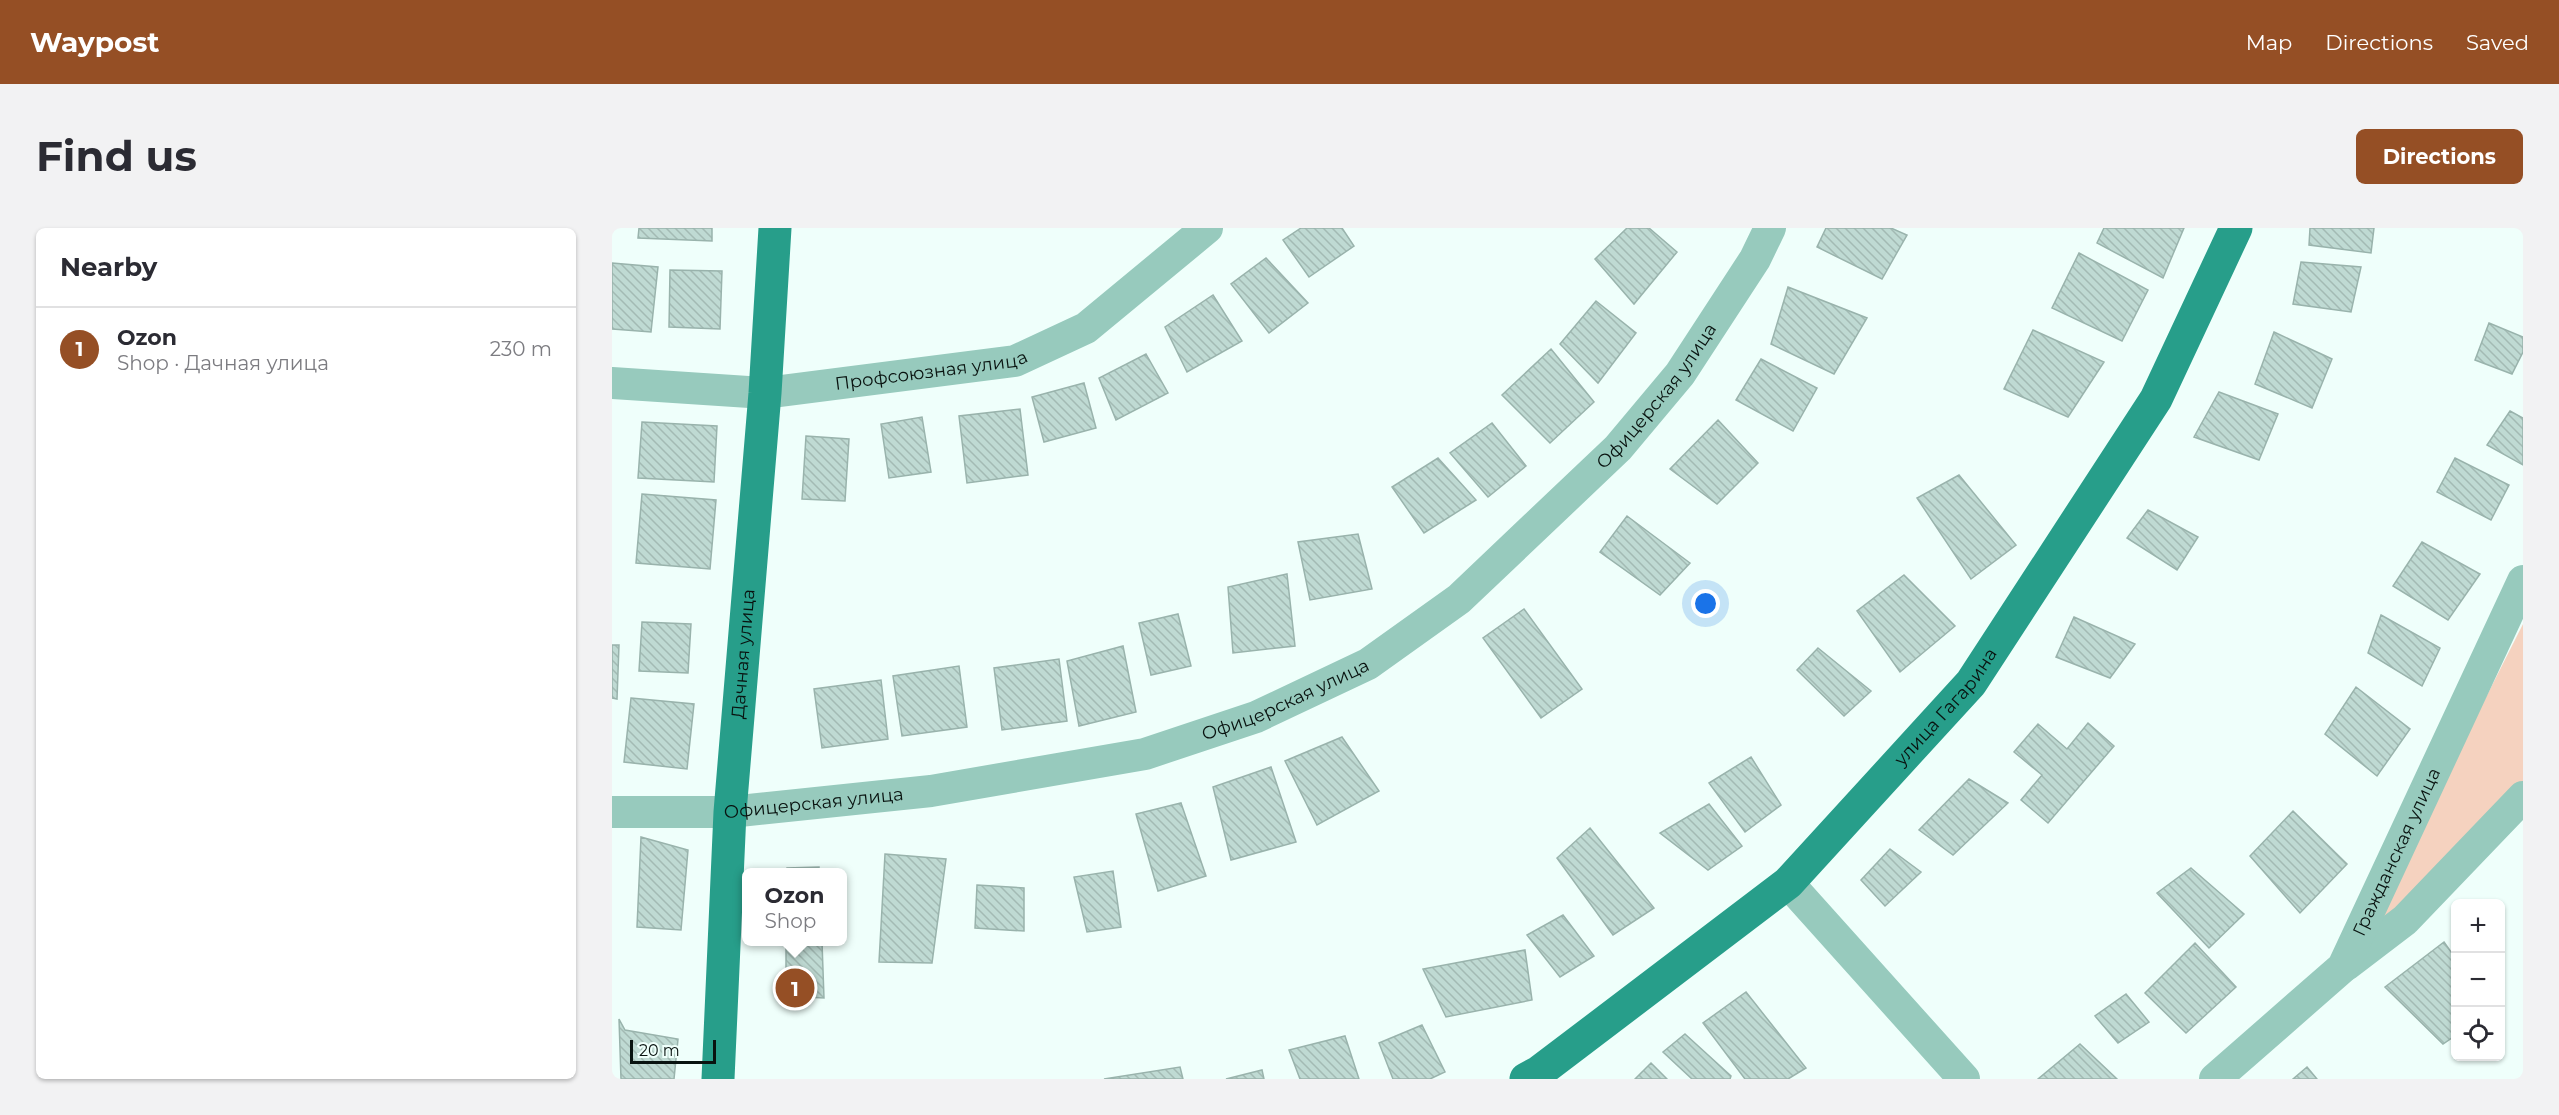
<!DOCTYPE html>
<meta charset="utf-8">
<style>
:root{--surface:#fff;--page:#f2f2f3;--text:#2b2b33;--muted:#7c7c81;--line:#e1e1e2;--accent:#954f25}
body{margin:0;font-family:Montserrat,sans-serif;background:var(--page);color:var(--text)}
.controls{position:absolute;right:18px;bottom:18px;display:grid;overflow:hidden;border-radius:9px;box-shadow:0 2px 4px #0004}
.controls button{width:54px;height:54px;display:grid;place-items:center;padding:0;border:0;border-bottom:2px solid var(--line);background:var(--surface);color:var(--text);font:30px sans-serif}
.scale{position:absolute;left:18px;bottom:15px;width:86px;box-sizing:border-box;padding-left:6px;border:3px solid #091310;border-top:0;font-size:16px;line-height:21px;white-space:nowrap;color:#091310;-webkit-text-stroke:4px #effffb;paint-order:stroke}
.you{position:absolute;left:1094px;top:376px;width:21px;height:21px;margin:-15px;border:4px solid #fff;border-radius:50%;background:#1a73e8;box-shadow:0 0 0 9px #1a73e833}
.badge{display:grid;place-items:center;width:39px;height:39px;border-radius:50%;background:var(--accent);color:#fff;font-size:20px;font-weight:700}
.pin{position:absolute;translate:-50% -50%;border:3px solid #fff;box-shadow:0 2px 6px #0006}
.popup{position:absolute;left:130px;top:640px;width:105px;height:78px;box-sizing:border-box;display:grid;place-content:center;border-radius:9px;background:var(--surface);filter:drop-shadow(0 2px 4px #0005);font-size:20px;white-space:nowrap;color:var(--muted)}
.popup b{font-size:22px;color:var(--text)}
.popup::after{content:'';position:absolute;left:50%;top:100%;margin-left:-12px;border:12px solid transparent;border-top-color:var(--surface)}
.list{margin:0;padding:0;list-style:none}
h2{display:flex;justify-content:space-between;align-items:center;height:78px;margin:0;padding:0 24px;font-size:26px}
h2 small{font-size:20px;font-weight:400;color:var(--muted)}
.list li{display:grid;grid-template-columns:39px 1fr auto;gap:18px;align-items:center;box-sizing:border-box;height:84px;padding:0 24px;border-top:2px solid var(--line)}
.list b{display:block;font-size:22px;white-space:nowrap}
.list p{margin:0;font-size:20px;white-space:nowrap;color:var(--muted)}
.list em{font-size:20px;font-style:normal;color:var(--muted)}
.icon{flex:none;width:33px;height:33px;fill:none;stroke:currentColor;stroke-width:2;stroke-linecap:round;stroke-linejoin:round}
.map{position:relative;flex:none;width:1911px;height:851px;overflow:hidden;border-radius:9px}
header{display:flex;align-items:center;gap:36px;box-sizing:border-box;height:84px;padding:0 30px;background:var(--accent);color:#fff}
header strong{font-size:28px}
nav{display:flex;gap:33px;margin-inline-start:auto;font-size:21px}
.intro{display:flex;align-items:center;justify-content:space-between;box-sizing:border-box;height:144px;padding:0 36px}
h1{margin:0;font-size:42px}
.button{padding:15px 27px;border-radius:9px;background:var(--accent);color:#fff;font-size:21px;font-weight:700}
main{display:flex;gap:36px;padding:0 36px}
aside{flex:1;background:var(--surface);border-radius:9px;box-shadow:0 2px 4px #0004}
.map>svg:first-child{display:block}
.green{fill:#f5d2bf}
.building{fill:url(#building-back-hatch);stroke:#99b3ac;stroke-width:1.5}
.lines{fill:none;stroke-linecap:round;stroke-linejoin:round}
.minor{stroke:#97cabd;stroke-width:32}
.major{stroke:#279e8a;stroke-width:33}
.labels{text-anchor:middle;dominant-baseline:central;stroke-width:4.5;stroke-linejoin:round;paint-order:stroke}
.street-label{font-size:18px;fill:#091310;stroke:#effffb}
</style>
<header>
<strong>Waypost</strong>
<nav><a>Map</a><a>Directions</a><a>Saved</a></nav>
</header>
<div class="intro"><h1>Find us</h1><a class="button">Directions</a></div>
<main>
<aside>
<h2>Nearby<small></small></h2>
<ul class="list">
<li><span class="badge">1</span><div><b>Ozon</b><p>Shop · Дачная улица</p></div><em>230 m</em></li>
</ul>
</aside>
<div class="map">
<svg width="1911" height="851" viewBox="0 0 1911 851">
<defs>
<pattern id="building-back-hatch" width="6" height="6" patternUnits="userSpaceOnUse" patternTransform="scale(1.5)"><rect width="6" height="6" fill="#bfdad3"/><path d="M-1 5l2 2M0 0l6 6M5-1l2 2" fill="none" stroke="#a3bab4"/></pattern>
</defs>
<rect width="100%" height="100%" fill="#effffb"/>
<!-- green -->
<path class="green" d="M1911,396V554L1751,713Z"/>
<!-- building -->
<path class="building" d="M27,0H100V13L26,10Z
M689,0H730L742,18L697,49L671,12Z
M1015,0H1037L1065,24L1022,76L983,31Z
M1214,0H1279L1295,7L1270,51L1205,19Z
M1492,0H1572L1551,50L1485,15Z
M1698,0H1762L1759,25L1697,17Z
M1467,25L1536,62L1510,113L1440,80Z
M654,30L696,75L657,105L619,56Z
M1689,34L1749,39L1739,84L1681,76Z
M0,35L46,39L39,104L0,101Z
M58,42L110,43L108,101L57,99Z
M1176,59L1255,90L1222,146L1159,116Z
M601,67L630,113L575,144L553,99Z
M984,73L1024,105L986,155L948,116Z
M1877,95L1911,109V124L1900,146L1863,132Z
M1421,102L1492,134L1456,189L1392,161Z
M1662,104L1720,131L1700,180L1643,156Z
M939,121L982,174L938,215L890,167Z
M534,126L556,165L504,192L487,150Z
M1149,131L1205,160L1181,203L1124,172Z
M472,155L484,200L432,214L420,169Z
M1607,164L1666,186L1647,232L1582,209Z
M408,181L416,247L355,255L347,188Z
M1898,183L1911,190V237L1875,217Z
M310,189L319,244L277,250L269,196Z
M1106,192L1146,235L1105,276L1058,241Z
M30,194L105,198L102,254L26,250Z
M880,195L914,238L876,269L838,225Z
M194,208L237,211L233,273L190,271Z
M826,230L864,272L812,305L780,259Z
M1843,230L1897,257L1879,292L1825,264Z
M1347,247L1404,317L1359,351L1305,270Z
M30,266L104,272L98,341L24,335Z
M1536,282L1586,309L1565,342L1515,310Z
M1015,288L1078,335L1048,367L988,324Z
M746,306L760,361L698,372L686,314Z
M1810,314L1868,346L1836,392L1781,358Z
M675,346L683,418L621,425L616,359Z
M1292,347L1343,398L1288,444L1245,383Z
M912,381L970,461L929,490L871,410Z
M566,386L579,438L539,447L527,395Z
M1769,387L1828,420L1810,458L1756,425Z
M1462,389L1523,416L1498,450L1444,429Z
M30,394L79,396L76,445L27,443Z
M0,417H7L5,471L0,470Z
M511,418L524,484L467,498L455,433Z
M1206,420L1259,463L1232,488L1185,442Z
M447,431L455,493L390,502L382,440Z
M347,438L355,499L290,508L281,448Z
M269,452L276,511L210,520L202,461Z
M1744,459L1798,501L1765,548L1713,506Z
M19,470L82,476L75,541L12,534Z
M1476,495L1502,518L1436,595L1409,572L1430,547L1402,524L1426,496L1455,521Z
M730,509L767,563L705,597L673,533Z
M1139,529L1169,577L1133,604L1097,555Z
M659,539L684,614L619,632L601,559Z
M1357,551L1396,575L1341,627L1307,602Z
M569,575L594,648L546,663L524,586Z
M1097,576L1130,618L1096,642L1048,605Z
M1681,583L1735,636L1688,685L1638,628Z
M978,600L1042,680L1001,707L945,630Z
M29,609L76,622L69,702L25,699Z
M1278,621L1309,644L1273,678L1249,652Z
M273,626L334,631L320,735L267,734Z
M207,639V644H175V640Z
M1579,640L1632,686L1597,720L1545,665Z
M501,643L509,699L475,704L462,649Z
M365,657L412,660V703L363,700Z
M951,687L982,728L948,749L915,707Z
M174,714H210L212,770L174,768Z
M1832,714L1844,731V807L1831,816L1773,759Z
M1583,715L1624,759L1574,805L1533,765Z
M913,722L920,772L834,789L811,741Z
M1134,764L1194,840L1176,851H1133L1091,795Z
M1514,766L1537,794L1506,815L1483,788Z
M7,791L13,802L66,811L62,851H9Z
M810,797L833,844L818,851H781L767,815Z
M1073,806L1119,848L1118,851H1080L1051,824Z
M733,808L747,851H688L677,822Z
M1468,816L1505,851H1426Z
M1039,835L1055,851H1023Z
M568,839L571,851H492Z
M1695,839L1705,851H1681Z
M650,842L652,851H614Z"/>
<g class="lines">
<!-- minor -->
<g class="minor">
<path id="s1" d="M0,155L153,165L403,133L474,100L595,0"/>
<path id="s2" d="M0,584H118L319,563L533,526L644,489L756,436L847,371L1006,220L1068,146L1143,31L1158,0"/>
<path d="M1176,655L1352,851"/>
<path d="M1734,737L1793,692L1911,569"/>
<path id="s3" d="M1603,851L1731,739L1911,353"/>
</g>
<!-- major -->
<g class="major">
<path id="s4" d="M106,851L118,584L153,165L163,0"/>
<path id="s5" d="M914,851L927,844L1176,655L1359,455L1544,171L1624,0"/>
</g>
</g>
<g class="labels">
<!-- street labels -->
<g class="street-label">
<text stroke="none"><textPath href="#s1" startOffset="321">Профсоюзная улица</textPath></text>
<text stroke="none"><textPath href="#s2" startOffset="1174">Офицерская улица</textPath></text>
<text stroke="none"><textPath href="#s4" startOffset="426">Дачная улица</textPath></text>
<text stroke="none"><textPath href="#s2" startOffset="688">Офицерская улица</textPath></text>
<text stroke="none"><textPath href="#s5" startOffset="564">улица Гагарина</textPath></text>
<text stroke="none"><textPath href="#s2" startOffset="202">Офицерская улица</textPath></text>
<text stroke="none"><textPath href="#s3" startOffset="297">Гражданская улица</textPath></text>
</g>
</g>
</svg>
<div class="controls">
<button>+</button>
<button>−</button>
<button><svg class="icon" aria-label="locate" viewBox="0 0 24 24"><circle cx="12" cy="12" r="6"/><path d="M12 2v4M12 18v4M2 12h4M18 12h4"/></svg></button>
</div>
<div class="scale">20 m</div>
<div class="you"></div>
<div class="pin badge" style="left:183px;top:760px">1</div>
<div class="popup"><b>Ozon</b>Shop</div>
</div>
</main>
